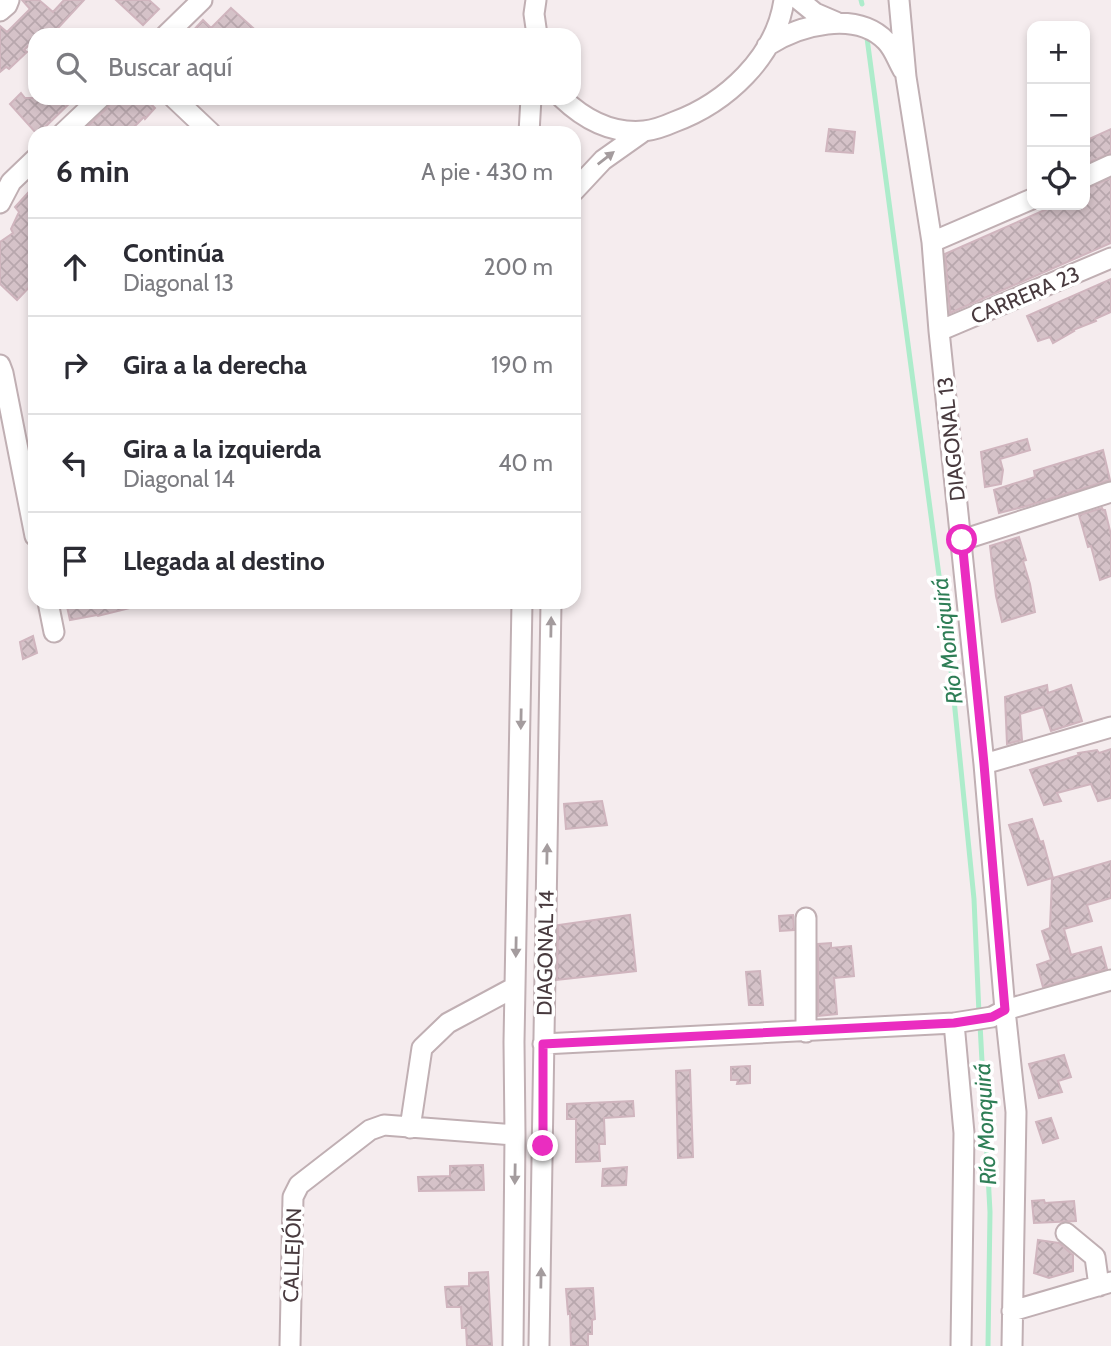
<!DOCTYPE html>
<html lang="es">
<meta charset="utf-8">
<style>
:root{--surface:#fff;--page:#f7f7f7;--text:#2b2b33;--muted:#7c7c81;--line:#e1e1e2}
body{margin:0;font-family:Cabin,sans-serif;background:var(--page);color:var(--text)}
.controls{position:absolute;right:21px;top:21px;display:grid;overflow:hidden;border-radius:14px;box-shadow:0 4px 10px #0003}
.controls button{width:63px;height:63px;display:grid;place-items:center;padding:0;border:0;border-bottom:2px solid var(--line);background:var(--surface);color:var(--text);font:35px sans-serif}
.stop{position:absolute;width:21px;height:21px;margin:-16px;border:5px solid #ea2dc0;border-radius:50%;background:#fff}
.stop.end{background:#ea2dc0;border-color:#fff;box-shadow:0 2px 7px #0008}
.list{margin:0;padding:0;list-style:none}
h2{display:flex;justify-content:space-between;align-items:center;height:91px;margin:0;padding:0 28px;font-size:30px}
h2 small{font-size:23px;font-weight:400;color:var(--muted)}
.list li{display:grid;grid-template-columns:46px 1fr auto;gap:21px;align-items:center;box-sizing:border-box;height:98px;padding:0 28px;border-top:2px solid var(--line)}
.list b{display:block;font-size:26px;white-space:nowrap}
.list p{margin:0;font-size:23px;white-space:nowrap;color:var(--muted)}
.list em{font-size:23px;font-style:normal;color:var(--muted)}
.icon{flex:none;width:38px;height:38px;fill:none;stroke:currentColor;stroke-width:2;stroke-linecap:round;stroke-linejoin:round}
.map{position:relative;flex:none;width:1111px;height:1346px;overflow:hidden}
.search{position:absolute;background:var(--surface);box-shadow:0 4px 10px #0003;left:28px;top:28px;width:553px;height:77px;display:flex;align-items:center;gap:18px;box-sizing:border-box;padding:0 24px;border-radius:21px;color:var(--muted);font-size:26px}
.panel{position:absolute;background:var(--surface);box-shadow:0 4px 10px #0003;left:28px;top:126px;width:553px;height:483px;border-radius:21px}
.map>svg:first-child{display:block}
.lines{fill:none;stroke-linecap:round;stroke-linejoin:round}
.stream{stroke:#adeccb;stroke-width:5}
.building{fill:url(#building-cross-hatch);stroke:#d0b5be;stroke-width:2}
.minor-casing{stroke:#c0afb3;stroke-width:23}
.minor{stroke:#fff;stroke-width:19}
.oneway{fill:#a49c9e}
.route{stroke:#ea2dc0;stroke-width:9}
.labels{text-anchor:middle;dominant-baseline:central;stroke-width:7;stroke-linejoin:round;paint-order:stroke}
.street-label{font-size:21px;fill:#483a3e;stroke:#fff}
.water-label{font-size:23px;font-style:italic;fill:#2e7e56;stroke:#fff}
</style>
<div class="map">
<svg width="1111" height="1346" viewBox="0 0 1111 1346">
<defs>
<pattern id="building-cross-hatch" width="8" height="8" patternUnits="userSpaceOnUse" patternTransform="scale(1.75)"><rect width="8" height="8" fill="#d5c2c8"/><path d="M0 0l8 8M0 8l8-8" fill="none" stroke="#b8a7ad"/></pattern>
</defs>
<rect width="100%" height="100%" fill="#f5ecee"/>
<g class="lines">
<!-- stream -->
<path class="stream" d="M861,0L862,4
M867,38L949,650L974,899L979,1014
M980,1024L990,1212L988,1346"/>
</g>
<!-- building -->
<path class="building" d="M22,0H39L53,12L64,0H84L58,28L65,35H35V39L24,50L27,52L9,69L6,67L0,72V26L7,32L30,9Z
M116,0H149L159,9L143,25Z
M231,8L261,35H189L203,20L211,28Z
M21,93L25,98H75L39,133H36L10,104Z
M114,98H145L155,108L145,119L144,117L128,133H96L88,126L108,107Z
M829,129L855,132L853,153L826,151Z
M1111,129V153L1085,164V141Z
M1111,178V243L950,313L945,254L1056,205H1085V189Z
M35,185V281L17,300L0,284V242L13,233L11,229L19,212L15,207Z
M1111,279V312L1095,319L1096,321L1073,330L1074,331L1053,343L1050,337L1038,341L1027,316Z
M1027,439L1030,450L1000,459L1003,470L1001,484L985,487L981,452Z
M1103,450L1110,480L1027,506L999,513L994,490L1035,477L1034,471Z
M1102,508L1103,510H1105L1111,535V576L1100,580L1091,546L1088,547L1079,515Z
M1019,537L1026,560L1023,561L1030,584L1035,612L1002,622L996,596L990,546Z
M66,602H130V608L98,616L97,615L70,620Z
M33,636L37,653L23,659L20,642Z
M1047,685L1048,693L1071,685L1082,721L1051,731L1043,707L1020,714L1022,740L1007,744L1005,697Z
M1111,749V798L1098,801L1091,784L1057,793L1061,801L1044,805L1030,770L1079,755L1078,753L1097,750L1099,753Z
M602,801L607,825L566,829L564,804Z
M1032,819L1040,842L1043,841L1053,878L1111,861V898L1087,905L1092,921L1064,929L1071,955L1101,947L1107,969L1043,987L1037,965L1051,960L1042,931L1050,928L1052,878L1028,885L1009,825Z
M630,915L636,971L557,980L558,925Z
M793,915L794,930L780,931L779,916Z
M831,943V948L851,946L854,976L834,978L837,1014L818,1016V944Z
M760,971L763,1005H749L746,972Z
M1064,1055L1071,1077L1058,1081L1062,1092L1039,1098L1029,1064Z
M750,1066V1083L737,1084L738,1080H731V1067Z
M690,1070L693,1157L678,1158L676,1071Z
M633,1101L634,1116L604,1118L605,1144H599L600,1161L576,1162V1119H567V1104Z
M1051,1118L1058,1138L1043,1143L1036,1122Z
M483,1165L484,1190L419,1191L418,1177L450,1176V1166Z
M627,1167L626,1185L602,1186L603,1169Z
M1044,1200L1045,1203L1074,1201L1076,1221L1034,1223L1032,1201Z
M1038,1240L1059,1243L1073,1255V1271L1049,1278L1034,1273Z
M488,1272L492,1346H467L466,1328H462L461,1307H447L445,1287L469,1286V1273Z
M593,1288L595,1319L592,1320V1334H588V1346H571L570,1313L568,1314L566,1289Z"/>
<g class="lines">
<!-- minor casing -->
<g class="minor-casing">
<path id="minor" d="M536,0L534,14L537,35
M799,0L815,13L836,22
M899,0L906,77L932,242L939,331L984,764L1005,1010L1016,1112L1012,1346
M0,11L7,5L9,0
M166,35L202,0
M767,46C799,25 856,10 886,41C894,49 897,60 903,70
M174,98L211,133
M562,98C584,119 612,134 644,131C654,130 665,126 674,122C726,103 776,57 784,0
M63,133L100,98
M529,133L531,98
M1085,177L1111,165
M574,191L603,160L644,131
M0,203L11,182L35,159
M932,242L1032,199
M939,331L1111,258
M0,365L3,373L35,536
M962,540L1111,492
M48,602L54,632
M984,764L1111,727
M954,1023L964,1133L961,1346
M806,1032V918
M543,1044L954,1023L992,1017L1005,1010L1111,980
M410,1128L422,1048L448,1023L515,987
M1066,1233L1095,1257L1099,1286
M1012,1311L1111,1282
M290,1346L293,1197L299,1185L370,1130L384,1125L515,1135
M513,1346L515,1135L514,1042L522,602
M539,1346L551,602"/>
</g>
<!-- minor -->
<use href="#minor" class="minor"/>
</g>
<!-- one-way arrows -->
<defs><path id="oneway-solid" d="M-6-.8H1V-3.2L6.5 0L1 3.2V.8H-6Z" transform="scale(1.75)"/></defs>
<g class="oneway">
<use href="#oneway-solid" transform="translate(606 158) rotate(-38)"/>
<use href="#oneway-solid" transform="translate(551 627) rotate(-89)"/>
<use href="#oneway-solid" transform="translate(521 719) rotate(91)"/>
<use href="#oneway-solid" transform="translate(547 854) rotate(-89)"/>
<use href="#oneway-solid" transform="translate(516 947) rotate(91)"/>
<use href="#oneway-solid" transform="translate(515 1174) rotate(91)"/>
<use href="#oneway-solid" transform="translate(541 1278) rotate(-89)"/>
</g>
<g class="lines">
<!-- route -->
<path class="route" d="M543,1146V1044L954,1023L992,1017L1005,1010L984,764L962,540"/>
</g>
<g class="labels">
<!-- street labels -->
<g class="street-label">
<text transform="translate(1025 295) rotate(-23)">CARRERA 23</text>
<text transform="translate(951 439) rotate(-96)">DIAGONAL 13</text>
<text transform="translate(545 953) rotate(-89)">DIAGONAL 14</text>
<text transform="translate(292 1255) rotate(-88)">CALLEJÓN</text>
</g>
<!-- water labels -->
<g class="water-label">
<text transform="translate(947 641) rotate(-97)">Río Moniquirá</text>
<text transform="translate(985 1124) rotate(-93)">Río Monquirá</text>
</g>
</g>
</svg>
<div class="controls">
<button>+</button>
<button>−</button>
<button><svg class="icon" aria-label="locate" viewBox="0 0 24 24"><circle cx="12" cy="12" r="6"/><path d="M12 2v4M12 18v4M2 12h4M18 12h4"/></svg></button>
</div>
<div class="stop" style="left:962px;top:540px"></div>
<div class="stop end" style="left:543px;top:1146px"></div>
<div class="search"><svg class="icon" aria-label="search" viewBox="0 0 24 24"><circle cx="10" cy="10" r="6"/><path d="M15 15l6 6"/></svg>Buscar aquí</div>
<section class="panel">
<h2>6 min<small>A pie · 430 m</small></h2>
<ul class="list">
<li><svg class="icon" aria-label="ahead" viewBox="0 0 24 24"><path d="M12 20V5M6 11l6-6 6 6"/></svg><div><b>Continúa</b><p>Diagonal 13</p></div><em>200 m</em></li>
<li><svg class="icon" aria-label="right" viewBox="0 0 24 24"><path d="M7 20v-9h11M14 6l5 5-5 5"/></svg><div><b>Gira a la derecha</b></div><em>190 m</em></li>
<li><svg class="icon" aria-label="left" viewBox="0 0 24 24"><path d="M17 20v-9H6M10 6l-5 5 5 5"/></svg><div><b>Gira a la izquierda</b><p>Diagonal 14</p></div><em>40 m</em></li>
<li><svg class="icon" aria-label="arrive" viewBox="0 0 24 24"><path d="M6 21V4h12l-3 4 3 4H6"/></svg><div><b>Llegada al destino</b></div></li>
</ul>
</section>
</div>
